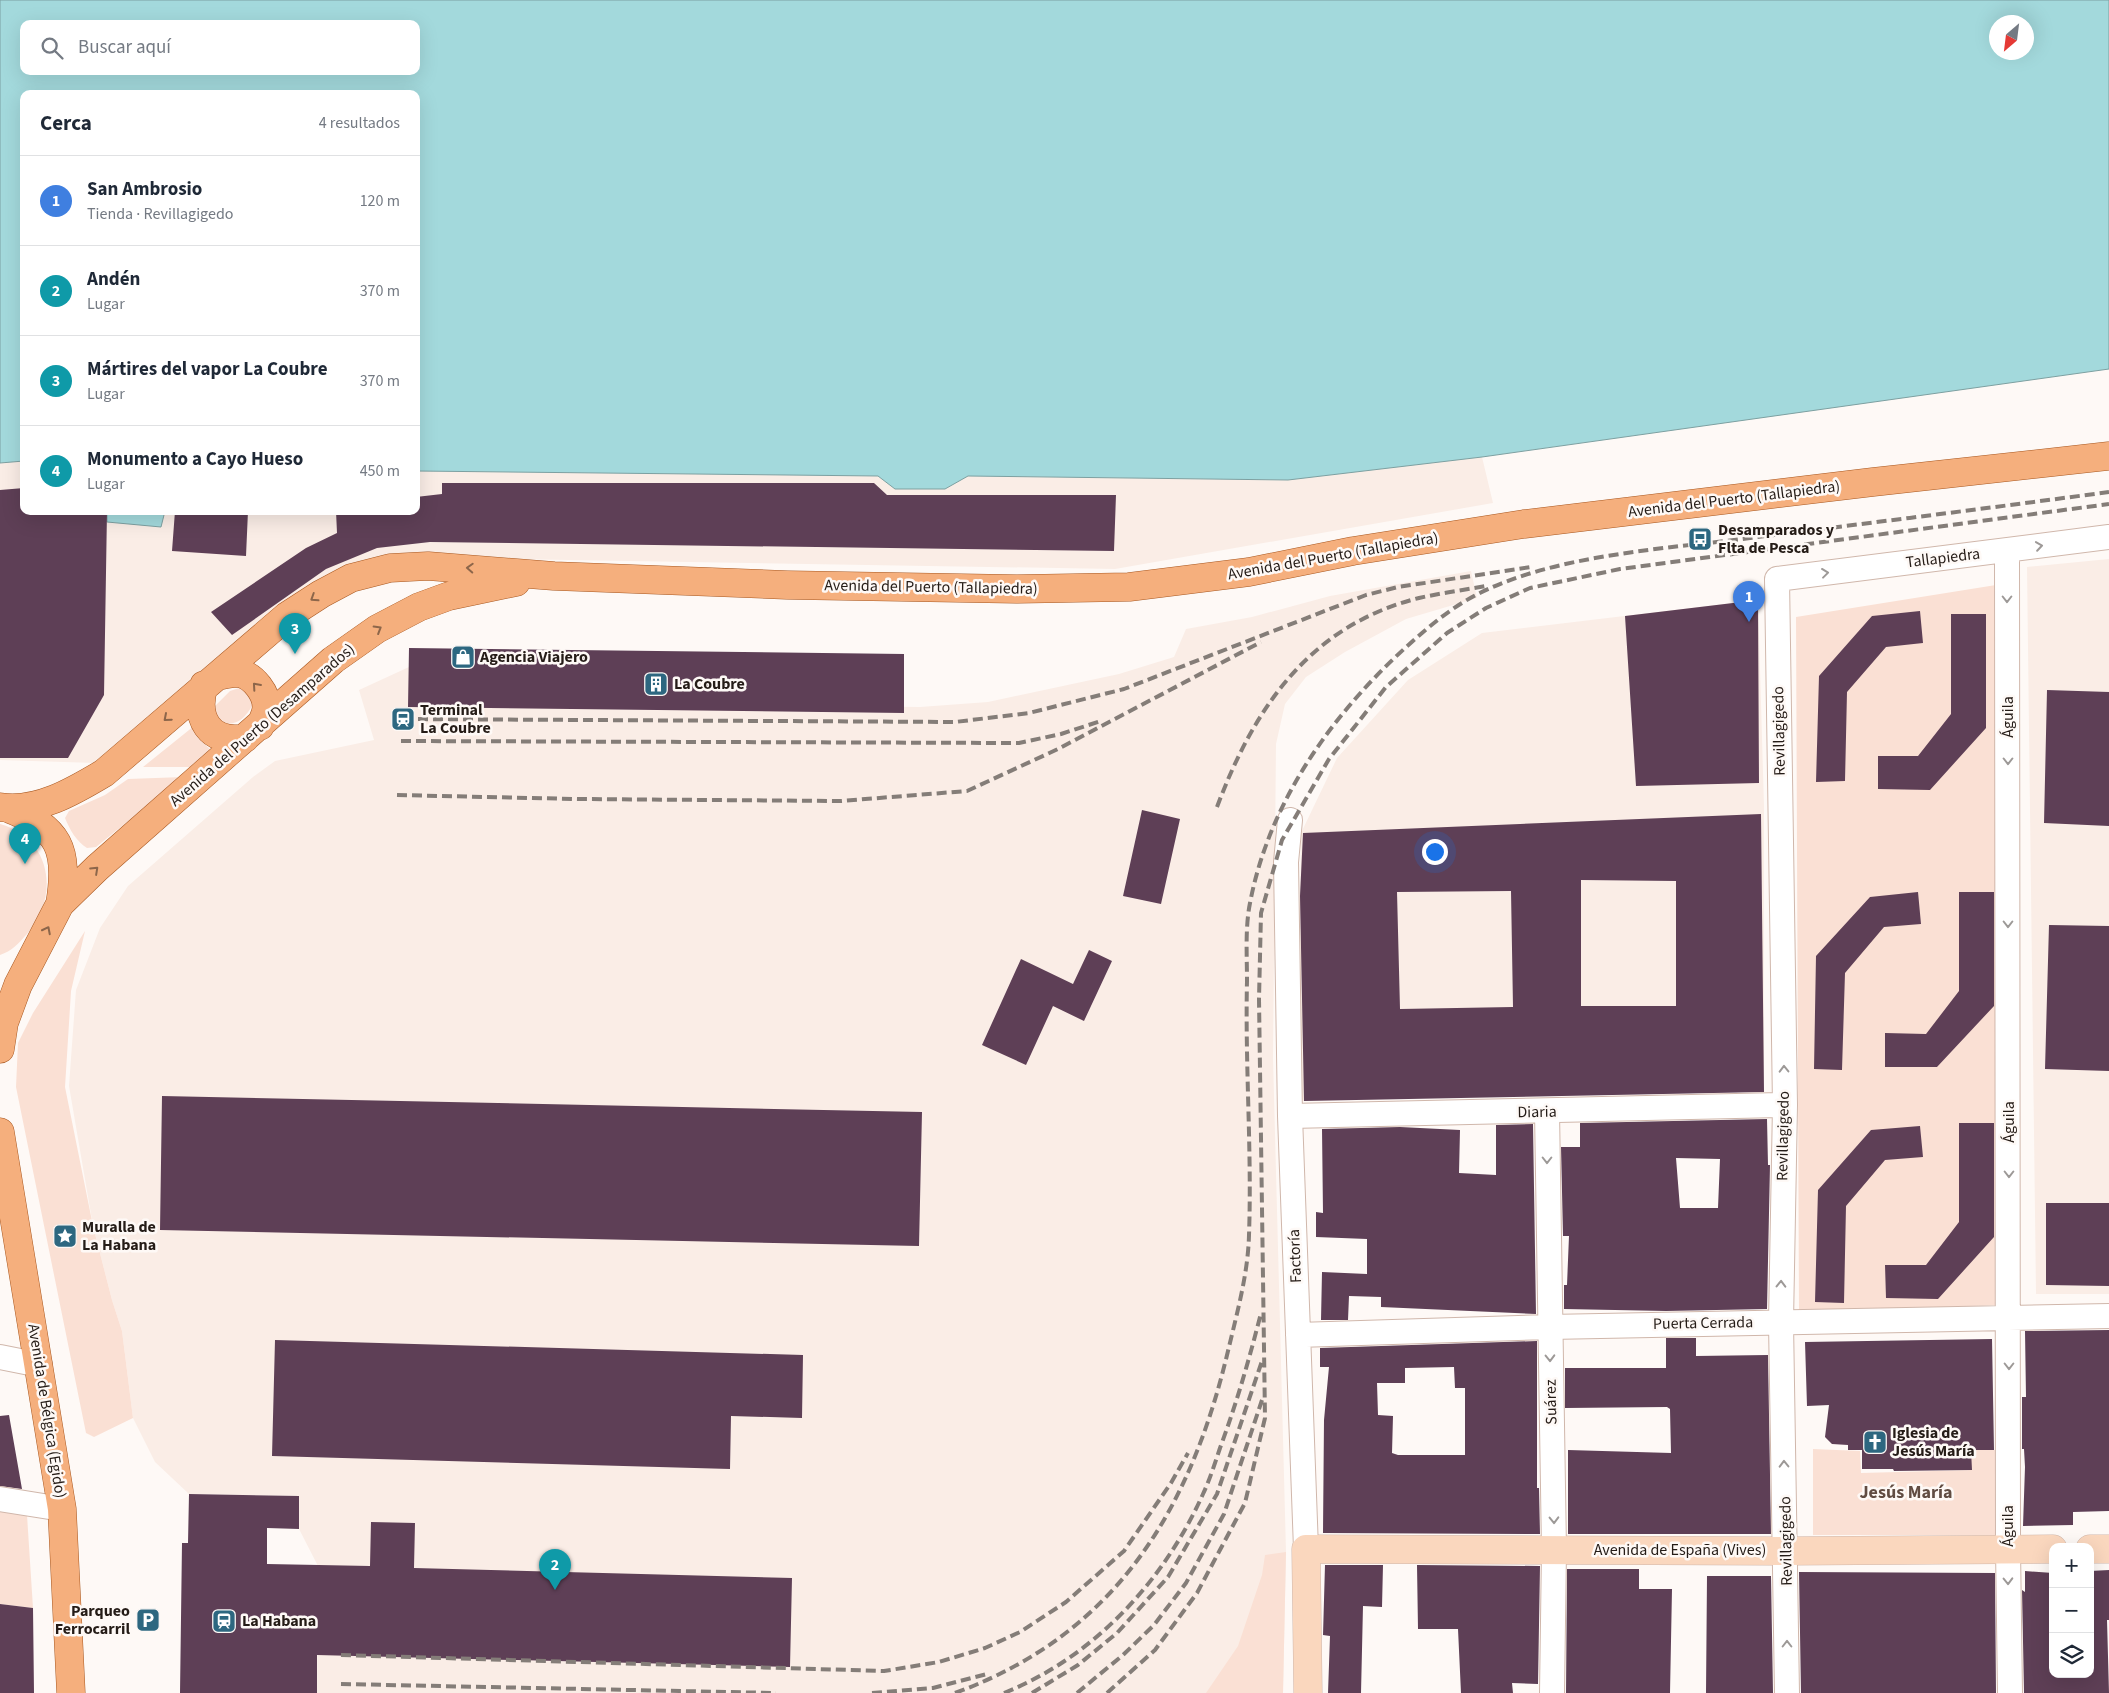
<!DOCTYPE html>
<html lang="es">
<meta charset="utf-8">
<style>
:root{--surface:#fff;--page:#f2f2f3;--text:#1f2937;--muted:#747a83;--line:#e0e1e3;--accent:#ea580c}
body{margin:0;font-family:"Source Sans 3",sans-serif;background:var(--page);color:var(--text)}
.controls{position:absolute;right:15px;bottom:15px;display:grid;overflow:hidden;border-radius:10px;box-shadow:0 5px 20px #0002}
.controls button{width:45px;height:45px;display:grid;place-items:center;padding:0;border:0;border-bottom:1px solid var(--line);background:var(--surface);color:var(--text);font:25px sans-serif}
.compass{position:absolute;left:1989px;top:15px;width:45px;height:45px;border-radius:50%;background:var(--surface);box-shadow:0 5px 20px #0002;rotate:208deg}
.you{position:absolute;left:1434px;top:851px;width:18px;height:18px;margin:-12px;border:4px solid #fff;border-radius:50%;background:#1a73e8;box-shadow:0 0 0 8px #1a73e833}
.badge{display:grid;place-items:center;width:32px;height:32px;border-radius:50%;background:var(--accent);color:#fff;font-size:16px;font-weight:700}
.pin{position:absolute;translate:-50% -41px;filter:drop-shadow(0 1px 2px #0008)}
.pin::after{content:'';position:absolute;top:26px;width:18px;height:15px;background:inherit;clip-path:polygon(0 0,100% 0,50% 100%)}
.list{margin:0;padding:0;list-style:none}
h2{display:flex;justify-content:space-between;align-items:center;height:65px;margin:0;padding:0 20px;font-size:21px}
h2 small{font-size:16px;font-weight:400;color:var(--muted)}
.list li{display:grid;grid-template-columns:32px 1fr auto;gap:15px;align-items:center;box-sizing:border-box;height:90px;padding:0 20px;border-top:1px solid var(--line)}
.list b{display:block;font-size:19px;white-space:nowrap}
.list p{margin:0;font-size:16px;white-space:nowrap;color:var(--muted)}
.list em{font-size:16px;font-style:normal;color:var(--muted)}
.icon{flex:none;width:28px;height:28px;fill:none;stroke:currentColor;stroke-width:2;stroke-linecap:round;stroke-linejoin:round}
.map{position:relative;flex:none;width:2109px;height:1693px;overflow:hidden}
.search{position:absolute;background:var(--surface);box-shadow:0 5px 20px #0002;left:20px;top:20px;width:400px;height:55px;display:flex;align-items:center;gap:12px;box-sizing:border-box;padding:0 18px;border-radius:10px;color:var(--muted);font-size:19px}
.panel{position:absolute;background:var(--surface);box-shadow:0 5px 20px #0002;left:20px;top:90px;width:400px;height:425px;border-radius:10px}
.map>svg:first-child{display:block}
.built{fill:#faede6}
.green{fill:#fae0d4}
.water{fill:#a3d9dc;stroke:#7da0a1;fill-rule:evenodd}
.building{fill:#5e3f56;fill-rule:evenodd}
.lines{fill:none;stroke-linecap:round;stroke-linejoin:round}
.street-casing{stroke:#d0b7ab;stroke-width:26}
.secondary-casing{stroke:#d0b7ab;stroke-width:29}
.primary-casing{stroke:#a85821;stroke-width:29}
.street{stroke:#fff;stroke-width:24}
.secondary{stroke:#fad7be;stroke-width:28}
.primary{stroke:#f5af7d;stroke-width:28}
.rail{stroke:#847d78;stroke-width:4;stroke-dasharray:10 5;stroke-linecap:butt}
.oneway{stroke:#9d9997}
.oneway2{stroke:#8d664a}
.labels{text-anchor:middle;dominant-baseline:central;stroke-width:5;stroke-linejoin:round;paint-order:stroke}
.street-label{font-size:16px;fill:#251c17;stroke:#fef9f6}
.poi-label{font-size:16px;font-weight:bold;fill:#251c17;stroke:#fef9f6;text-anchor:start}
.neighbourhood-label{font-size:18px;font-weight:bold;fill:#614c42;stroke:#fef9f6}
</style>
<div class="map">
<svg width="2109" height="1693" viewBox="0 0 2109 1693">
<rect width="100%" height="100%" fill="#fef9f6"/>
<!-- built -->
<path class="built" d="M1482,457L1493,503L1115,569L509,559L362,566L96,763L0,760V463L24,461V511H107V522L161,527L165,511H416V471L878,476L895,489H945L968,476L1288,480Z
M2109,559V1294H2036L2027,567Z
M1471,571L1477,598L1406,619L1345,652L1306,677L1285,704L1276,744L1273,1058L1286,1552L1283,1693H317L318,1566L299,1529V1496L189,1494L155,1462L133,1418L122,1331L112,1300L93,1226L69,1086L76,990L100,928L128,886L253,777L275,761L374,740L359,690L409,667V701L920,707L988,702L1119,674L1174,657L1186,629L1252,617L1330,596Z
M1758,600L1764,806V1090L1297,1101L1301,833L1337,758L1408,680L1482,633Z"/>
<!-- green -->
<path class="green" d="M1996,585L1999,1305L1799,1312L1796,617Z
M242,687L252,699V706C245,718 237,726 223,723L215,713V706L230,691Z
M194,726L198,738L211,750L190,767H143Z
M183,777L96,847L87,848C76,841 70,830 65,818L69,811L105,795L128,779Z
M0,824C52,839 60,896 27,934C18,944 12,951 0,955Z
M85,931L71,991L65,1087L93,1226L112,1300L122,1331L133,1418L94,1437L86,1433L16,1087L18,1043L33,1013Z
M1813,1449L1860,1451L1861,1473L1971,1470V1450H2002L2000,1535H1813Z
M0,1511L27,1515L33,1608L0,1604Z
M1286,1552L1283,1693H1206L1238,1646L1262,1575L1265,1555Z"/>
<!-- water -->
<path class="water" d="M0,0H2109V369L1482,457L1288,480L968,476L945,489H895L878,476L416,471V94H24V461L0,463ZM1996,22H2026V52H1996ZM24,24H416V71H24Z
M107,511H165L161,527L107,522Z"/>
<!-- building -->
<path class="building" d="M442,483H874L887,495H1116L1114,551L430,542L377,548L326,569L232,635L211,612L306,548L337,533L336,511H416V497L442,494Z
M24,488V511H107L104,695L68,758H0V490Z
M175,511H248L246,556L172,551Z
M1758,600L1759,783L1636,786L1625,616Z
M1920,611L1923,643L1886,647L1847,692L1845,781L1816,782L1819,676L1872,616Z
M1951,614H1986V728L1930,790L1878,789V756H1918L1951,714Z
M409,648L904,654V713L408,707Z
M2047,690L2109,692V826L2044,823Z
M1142,810L1180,819L1161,904L1123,896Z
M1761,814L1764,1092L1304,1101L1300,896L1303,833ZM1581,880L1676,881V1006H1581ZM1511,891L1513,1007L1400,1009L1397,892Z
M1918,892L1921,924L1884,927L1845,973L1842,1070L1814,1069L1816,956L1870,897Z
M1959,892H1994V1006L1937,1067H1885V1033L1926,1034L1959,991Z
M2049,925L2109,926V1071L2045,1069Z
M1089,950L1112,961L1084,1021L1053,1006L1026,1065L982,1045L1021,959L1073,984Z
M162,1096L922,1112L919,1246L160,1230Z
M1767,1119L1768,1165H1770L1767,1309L1666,1311L1564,1309V1285H1567L1569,1236H1563L1561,1147H1580V1123ZM1676,1158L1720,1159L1718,1208H1680Z
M1959,1123H1994V1237L1938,1299L1886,1298L1885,1265H1926L1959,1222Z
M1533,1124L1536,1314L1381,1307V1297L1349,1296L1348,1320H1321L1322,1272L1367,1274V1239L1316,1237V1212L1323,1213L1322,1129L1400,1127L1460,1130L1459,1173L1496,1175V1125Z
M1920,1126L1923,1157L1885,1160L1846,1206L1844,1303L1815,1302L1818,1190L1871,1130Z
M2046,1203H2109V1286L2046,1285Z
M2109,1330V1511L2073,1512V1525L2023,1526L2025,1467L2024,1449H2022V1397H2026L2025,1331Z
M1666,1338H1696V1356L1768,1355L1771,1534H1568V1450L1671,1453L1670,1409L1667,1407L1565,1408V1368H1666Z
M1992,1339L1994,1450H1971L1972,1470L1894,1471L1893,1469H1862V1450H1848V1445L1832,1444L1825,1437L1829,1405L1807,1406L1805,1342Z
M275,1340L803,1355L802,1418L731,1416L730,1469L272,1456Z
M1537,1341V1488H1539L1540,1534L1323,1533L1324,1420L1329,1367H1320V1348ZM1454,1367L1455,1388H1465V1455H1398L1392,1453L1393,1416L1378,1415L1377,1383H1405V1368Z
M9,1415L22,1489L0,1486V1416Z
M189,1494L299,1496V1529L267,1528V1564L370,1566L371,1522L415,1523L414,1568L792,1578L790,1667L317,1655V1693H180L182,1543H188Z
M1325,1565H1383L1382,1607L1363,1606L1361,1693H1328L1330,1636L1323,1635Z
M1417,1565L1540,1566L1538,1684L1512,1683L1513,1693H1461L1458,1629H1418Z
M1567,1569H1639V1589H1672L1670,1693H1566Z
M2109,1570V1620H2107L2109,1693H2024L2022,1590L2025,1592V1571L2053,1573V1674H2090V1571Z
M1799,1572L1995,1573L1996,1693H1801Z
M1707,1576H1771L1773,1693H1706Z
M0,1604L33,1608L34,1693H0Z"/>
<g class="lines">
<!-- street casing -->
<g class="street-casing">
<path id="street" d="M2007,550L2008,1548L2010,1693
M1290,820L1286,862L1290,1116L1306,1549
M1547,1111L1554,1550L1552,1693
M1290,1116L1785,1105
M1298,1335L1549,1327L2109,1316
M0,1357L40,1365
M0,1499L62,1509
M1787,1693L1781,1322L1785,1105L1777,579L2109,537"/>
</g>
<!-- secondary casing -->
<g class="secondary-casing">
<path id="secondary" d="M2090,1549H2109
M1308,1693L1306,1549L1786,1551L2053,1549"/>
</g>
<!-- primary casing -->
<g class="primary-casing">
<path id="primary" d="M217,676C223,675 230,673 237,673C253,674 269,695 266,711C265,716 262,722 260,726
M204,685C194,718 209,744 245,738
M0,807C37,813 74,791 104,773L287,616L321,594L351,578L390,568L428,566L554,576L787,585L1017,589L1129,587L1249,572L1353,551L1524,524L1873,482L2109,456
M7,808C60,828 69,849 60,904
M0,1049L4,1023L18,985L60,904L97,868L333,660L377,629L419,607L449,596L516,582
M0,1132L62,1509L71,1693"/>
</g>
<!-- street -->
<use href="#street" class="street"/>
<!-- secondary -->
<use href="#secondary" class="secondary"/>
<!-- primary -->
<use href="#primary" class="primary"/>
<!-- rail -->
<path class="rail" d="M403,719L955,722L1029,713L1124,689L1366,595L1398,587L1531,567
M401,741L1019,743L1061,734L1101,721
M397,795L577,799L841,801L967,791L1058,749L1261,642
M1217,807C1254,708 1310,625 1419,598C1441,593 1464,590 1486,586
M341,1655L884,1671L939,1662L985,1648L1020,1632L1066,1602L1124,1551L1171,1483L1188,1453
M341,1684L776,1693
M872,1693L933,1688L987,1674
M955,1693C1116,1634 1190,1511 1228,1351C1237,1313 1248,1274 1249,1235C1252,1151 1245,1066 1247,981C1247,956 1245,928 1250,903C1269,803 1330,717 1404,649C1426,629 1448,610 1474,596C1551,555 1664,549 1750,538C1870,523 1989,508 2109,492
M1004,1693C1094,1657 1164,1581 1203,1494C1210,1479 1215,1463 1220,1448C1237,1402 1249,1360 1261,1313
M1032,1693L1078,1665L1117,1633L1168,1577L1217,1494L1262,1361
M1077,1693L1123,1655L1154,1625L1186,1583L1224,1514L1262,1400
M1107,1693L1155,1650L1197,1593L1245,1503L1265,1418L1259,999L1261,913L1282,840L1329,759L1386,687L1447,633L1486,608L1530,588L1620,569L2109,504"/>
</g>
<!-- one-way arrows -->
<defs><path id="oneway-chevron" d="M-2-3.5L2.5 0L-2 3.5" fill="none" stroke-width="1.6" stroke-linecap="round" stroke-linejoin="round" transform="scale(1.25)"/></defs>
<g class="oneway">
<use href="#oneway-chevron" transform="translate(2039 546) rotate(-8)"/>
<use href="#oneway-chevron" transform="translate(1825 573) rotate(-7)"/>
<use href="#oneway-chevron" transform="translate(2007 599) rotate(90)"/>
<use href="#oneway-chevron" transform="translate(2008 761) rotate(90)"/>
<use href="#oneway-chevron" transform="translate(2008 924) rotate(90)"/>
<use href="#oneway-chevron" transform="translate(1784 1069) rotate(-91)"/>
<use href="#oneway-chevron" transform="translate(1547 1160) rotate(90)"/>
<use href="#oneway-chevron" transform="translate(2009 1174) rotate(90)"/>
<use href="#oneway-chevron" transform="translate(1781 1284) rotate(-89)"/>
<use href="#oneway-chevron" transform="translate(1550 1358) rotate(89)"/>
<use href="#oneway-chevron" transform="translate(2009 1366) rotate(90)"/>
<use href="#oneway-chevron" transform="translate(1784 1464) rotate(-91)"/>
<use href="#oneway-chevron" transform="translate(1554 1520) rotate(89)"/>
<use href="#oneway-chevron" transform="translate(2008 1581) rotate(89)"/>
<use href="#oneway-chevron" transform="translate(1787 1644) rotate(-90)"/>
</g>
<g class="oneway2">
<use href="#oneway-chevron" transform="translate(470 568) rotate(-177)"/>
<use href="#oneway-chevron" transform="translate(314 598) rotate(147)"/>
<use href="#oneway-chevron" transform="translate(378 629) rotate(-31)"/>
<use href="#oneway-chevron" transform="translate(256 686) rotate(-131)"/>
<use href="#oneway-chevron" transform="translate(167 718) rotate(139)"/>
<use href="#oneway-chevron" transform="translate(95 870) rotate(-43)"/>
<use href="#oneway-chevron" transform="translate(47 930) rotate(-63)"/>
</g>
<!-- icons -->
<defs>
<g id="bus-square" transform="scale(1.25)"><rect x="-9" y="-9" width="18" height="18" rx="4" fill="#2d6780" stroke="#fef9f6"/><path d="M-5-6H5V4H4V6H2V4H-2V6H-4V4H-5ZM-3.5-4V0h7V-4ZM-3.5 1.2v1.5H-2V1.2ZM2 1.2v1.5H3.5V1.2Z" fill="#fff"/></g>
<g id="shop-square" transform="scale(1.25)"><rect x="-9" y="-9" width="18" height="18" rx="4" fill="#2d6780" stroke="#fef9f6"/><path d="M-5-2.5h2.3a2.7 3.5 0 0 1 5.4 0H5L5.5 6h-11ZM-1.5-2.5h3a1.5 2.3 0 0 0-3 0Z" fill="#fff"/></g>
<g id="building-square" transform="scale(1.25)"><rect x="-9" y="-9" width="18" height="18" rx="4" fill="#2d6780" stroke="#fef9f6"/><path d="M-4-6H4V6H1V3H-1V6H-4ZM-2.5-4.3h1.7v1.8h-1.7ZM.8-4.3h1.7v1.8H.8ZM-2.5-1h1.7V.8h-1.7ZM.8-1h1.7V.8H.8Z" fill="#fff"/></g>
<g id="station-square" transform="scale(1.25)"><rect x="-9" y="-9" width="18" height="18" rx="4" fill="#2d6780" stroke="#fef9f6"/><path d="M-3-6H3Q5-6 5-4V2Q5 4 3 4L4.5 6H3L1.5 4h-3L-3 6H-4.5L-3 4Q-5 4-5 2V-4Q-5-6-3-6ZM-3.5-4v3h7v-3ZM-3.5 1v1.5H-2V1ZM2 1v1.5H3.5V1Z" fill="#fff"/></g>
<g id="sight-square" transform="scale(1.25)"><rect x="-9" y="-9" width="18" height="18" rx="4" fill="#2d6780" stroke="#fef9f6"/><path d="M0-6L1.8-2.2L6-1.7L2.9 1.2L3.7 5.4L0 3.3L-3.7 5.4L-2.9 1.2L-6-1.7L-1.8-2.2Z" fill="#fff"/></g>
<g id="church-square" transform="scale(1.25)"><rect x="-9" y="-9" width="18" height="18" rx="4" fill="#2d6780" stroke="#fef9f6"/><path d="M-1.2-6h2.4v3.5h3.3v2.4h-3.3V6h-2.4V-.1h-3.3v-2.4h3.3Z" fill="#fff"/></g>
<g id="parking-square" transform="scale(1.25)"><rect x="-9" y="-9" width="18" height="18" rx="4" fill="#2d6780" stroke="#fef9f6"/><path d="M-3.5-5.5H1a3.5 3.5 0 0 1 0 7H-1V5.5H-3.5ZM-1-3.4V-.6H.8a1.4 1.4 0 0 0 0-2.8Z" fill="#fff"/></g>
</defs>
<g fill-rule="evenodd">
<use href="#bus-square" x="1700" y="539"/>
<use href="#shop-square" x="463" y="657"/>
<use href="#building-square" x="656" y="684"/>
<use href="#station-square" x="403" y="719"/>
<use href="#sight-square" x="65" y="1236"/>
<use href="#church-square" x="1875" y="1442"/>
<use href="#parking-square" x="148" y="1620"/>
<use href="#station-square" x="224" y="1621"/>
</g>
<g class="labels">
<!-- street labels -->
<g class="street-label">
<text transform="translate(1734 499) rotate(-7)">Avenida del Puerto (Tallapiedra)</text>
<text transform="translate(1333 556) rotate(-10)">Avenida del Puerto (Tallapiedra)</text>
<text transform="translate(1943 558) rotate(-7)">Tallapiedra</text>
<text transform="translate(931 587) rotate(1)">Avenida del Puerto (Tallapiedra)</text>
<text transform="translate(2008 717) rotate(-90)">Águila</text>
<text transform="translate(262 725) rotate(-41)">Avenida del Puerto (Desamparados)</text>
<text transform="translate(1779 731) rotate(-91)">Revillagigedo</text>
<text transform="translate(1537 1112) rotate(-1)">Diaria</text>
<text transform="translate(2009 1122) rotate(-90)">Águila</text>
<text transform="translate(1783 1136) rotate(-89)">Revillagigedo</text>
<text transform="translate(1295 1256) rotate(-92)">Factoría</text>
<text transform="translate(1703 1323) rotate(-1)">Puerta Cerrada</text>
<text transform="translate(1551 1402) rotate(-91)">Suárez</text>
<text transform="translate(47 1411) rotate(81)">Avenida de Bélgica (Egido)</text>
<text transform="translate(2008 1526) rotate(-90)">Águila</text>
<text transform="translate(1786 1541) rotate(-91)">Revillagigedo</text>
<text x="1680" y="1550">Avenida de España (Vives)</text>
</g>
<!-- poi labels -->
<g class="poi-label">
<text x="1718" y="530">Desamparados y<tspan x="1718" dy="18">Flta de Pesca</tspan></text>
<text x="480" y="657">Agencia Viajero</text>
<text x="674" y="684">La Coubre</text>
<text x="420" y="710">Terminal<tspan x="420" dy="18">La Coubre</tspan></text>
<text x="82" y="1227">Muralla de<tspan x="82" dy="18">La Habana</tspan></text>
<text x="1892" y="1433">Iglesia de<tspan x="1892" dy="18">Jesús María</tspan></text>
<text x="130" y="1611" text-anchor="end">Parqueo<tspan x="130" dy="18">Ferrocarril</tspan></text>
<text x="242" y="1621">La Habana</text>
</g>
<!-- neighbourhood labels -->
<g class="neighbourhood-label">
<text x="1906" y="1492">Jesús María</text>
</g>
</g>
</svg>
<div class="controls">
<button>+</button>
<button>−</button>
<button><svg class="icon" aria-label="layers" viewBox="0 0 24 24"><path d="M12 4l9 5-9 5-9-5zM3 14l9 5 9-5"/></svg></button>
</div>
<svg class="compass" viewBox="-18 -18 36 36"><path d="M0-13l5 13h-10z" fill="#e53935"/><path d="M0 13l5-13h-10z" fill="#747a83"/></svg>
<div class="you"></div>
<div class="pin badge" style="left:1749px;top:622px;background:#3f7fe0">1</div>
<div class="pin badge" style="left:555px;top:1590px;background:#0f9aa8">2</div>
<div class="pin badge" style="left:295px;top:654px;background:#0f9aa8">3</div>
<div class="pin badge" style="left:25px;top:864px;background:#0f9aa8">4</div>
<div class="search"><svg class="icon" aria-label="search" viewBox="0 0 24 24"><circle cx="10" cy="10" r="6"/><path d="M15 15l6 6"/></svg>Buscar aquí</div>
<section class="panel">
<h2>Cerca<small>4 resultados</small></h2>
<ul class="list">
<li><span class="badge" style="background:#3f7fe0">1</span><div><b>San Ambrosio</b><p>Tienda · Revillagigedo</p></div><em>120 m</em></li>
<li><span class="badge" style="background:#0f9aa8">2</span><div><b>Andén</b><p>Lugar</p></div><em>370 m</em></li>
<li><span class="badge" style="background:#0f9aa8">3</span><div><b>Mártires del vapor La Coubre</b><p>Lugar</p></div><em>370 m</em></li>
<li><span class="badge" style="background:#0f9aa8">4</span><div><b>Monumento a Cayo Hueso</b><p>Lugar</p></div><em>450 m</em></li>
</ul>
</section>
</div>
